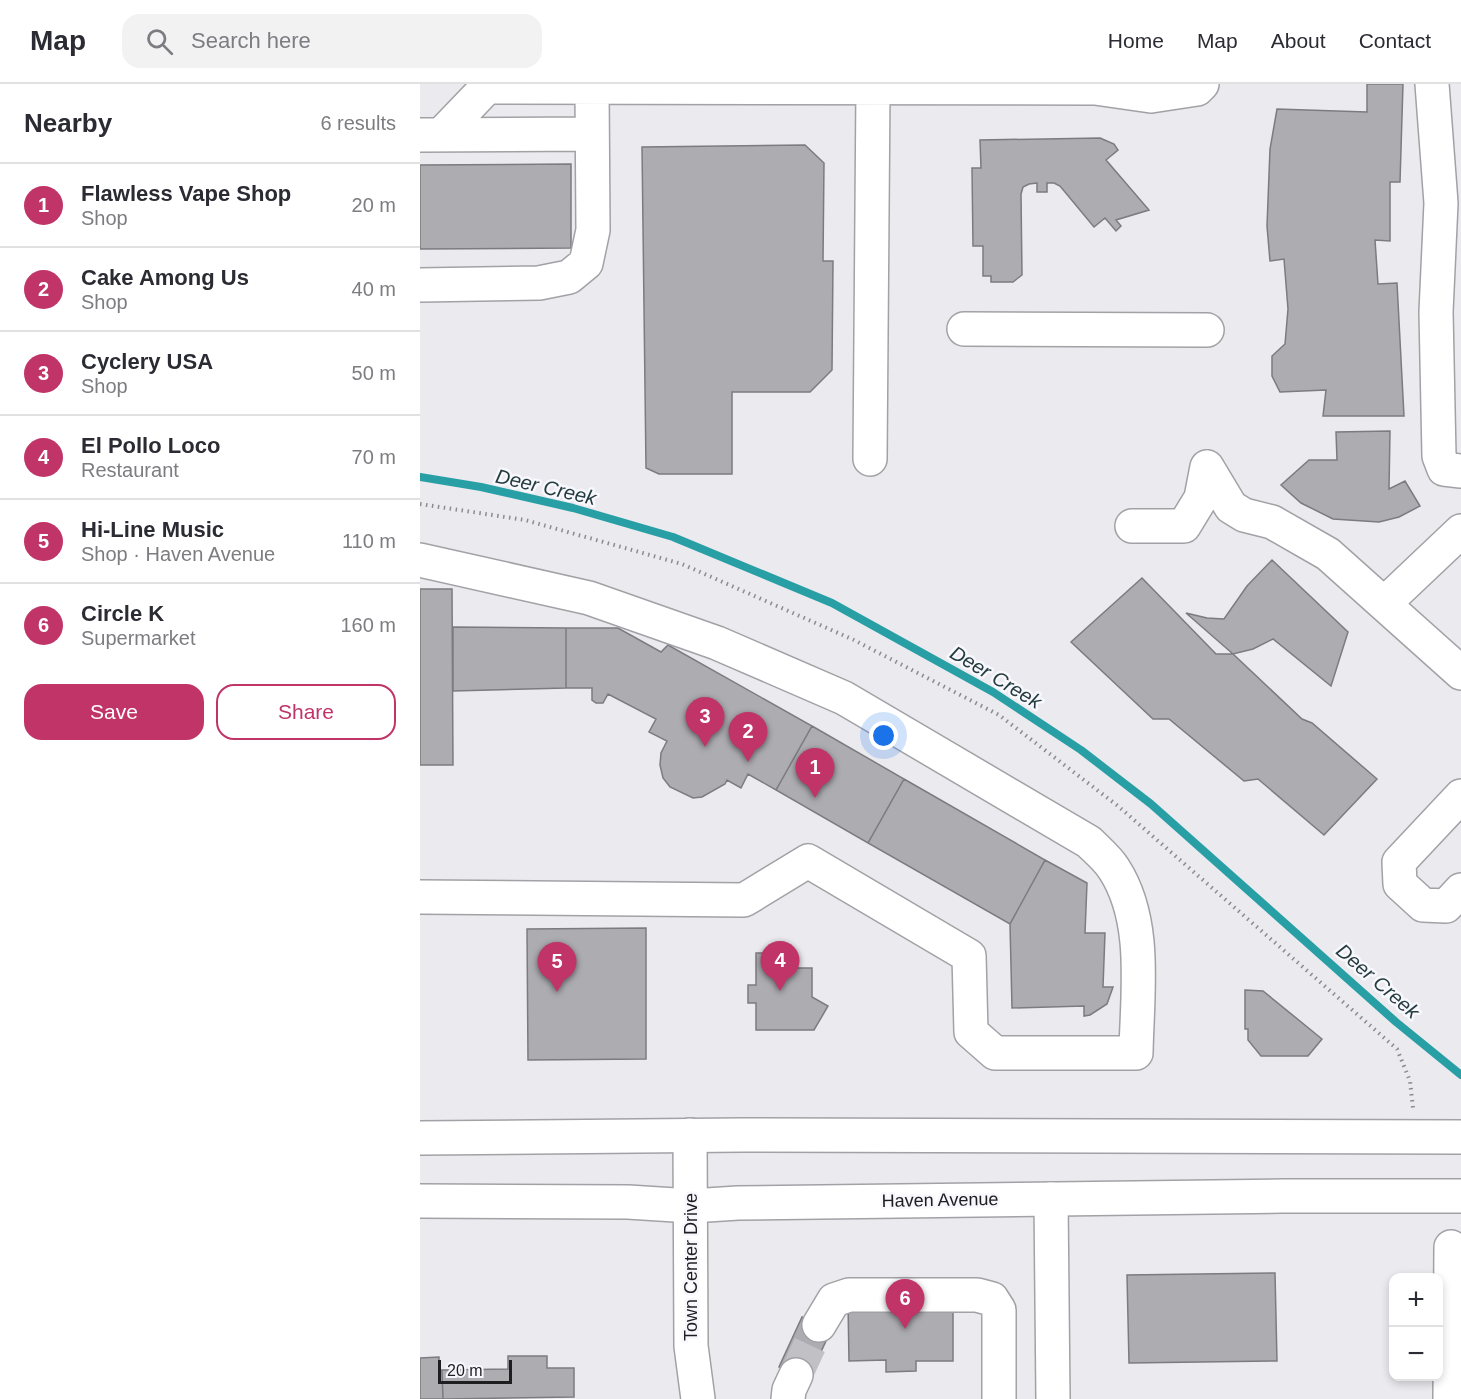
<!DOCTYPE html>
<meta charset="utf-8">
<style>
:root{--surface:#fff;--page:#f2f2f3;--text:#2b2b33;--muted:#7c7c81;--line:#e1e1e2;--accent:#c03468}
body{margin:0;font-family:Helvetica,sans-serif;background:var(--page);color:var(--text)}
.controls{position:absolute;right:18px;bottom:18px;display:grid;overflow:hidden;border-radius:12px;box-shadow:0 3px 9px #0003}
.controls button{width:54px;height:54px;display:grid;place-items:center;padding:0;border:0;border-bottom:2px solid var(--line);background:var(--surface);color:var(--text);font:30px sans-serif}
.scale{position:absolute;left:18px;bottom:15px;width:74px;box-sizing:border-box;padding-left:6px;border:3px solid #1e1d1f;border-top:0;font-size:16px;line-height:21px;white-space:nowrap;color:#1e1d1f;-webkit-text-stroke:4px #f7f7fd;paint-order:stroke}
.you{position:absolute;left:464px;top:652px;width:21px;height:21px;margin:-15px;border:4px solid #fff;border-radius:50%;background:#1a73e8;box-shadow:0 0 0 9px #1a73e833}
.badge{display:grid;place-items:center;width:39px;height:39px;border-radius:50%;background:var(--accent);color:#fff;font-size:20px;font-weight:700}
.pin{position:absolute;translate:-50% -50px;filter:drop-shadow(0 2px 3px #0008)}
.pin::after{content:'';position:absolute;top:32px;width:21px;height:18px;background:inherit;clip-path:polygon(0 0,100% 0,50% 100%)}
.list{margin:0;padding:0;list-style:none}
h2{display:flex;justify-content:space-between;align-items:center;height:78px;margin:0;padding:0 24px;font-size:26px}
h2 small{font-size:20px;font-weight:400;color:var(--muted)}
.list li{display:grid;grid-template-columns:39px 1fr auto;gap:18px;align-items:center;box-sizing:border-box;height:84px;padding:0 24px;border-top:2px solid var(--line)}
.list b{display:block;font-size:22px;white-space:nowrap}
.list p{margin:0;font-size:20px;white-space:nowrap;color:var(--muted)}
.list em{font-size:20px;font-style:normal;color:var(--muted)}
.actions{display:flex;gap:12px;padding:18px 24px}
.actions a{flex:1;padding:14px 0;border:2px solid var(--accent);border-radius:18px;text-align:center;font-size:21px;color:var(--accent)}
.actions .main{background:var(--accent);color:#fff}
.icon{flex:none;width:33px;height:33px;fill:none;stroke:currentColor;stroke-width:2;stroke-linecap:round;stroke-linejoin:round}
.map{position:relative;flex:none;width:1041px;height:1315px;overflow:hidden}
header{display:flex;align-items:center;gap:36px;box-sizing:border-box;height:84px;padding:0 30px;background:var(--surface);border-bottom:2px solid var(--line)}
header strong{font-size:28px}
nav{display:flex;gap:33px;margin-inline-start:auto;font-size:21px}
.search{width:420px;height:54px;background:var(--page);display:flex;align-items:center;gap:15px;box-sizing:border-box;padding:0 21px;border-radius:18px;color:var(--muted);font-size:22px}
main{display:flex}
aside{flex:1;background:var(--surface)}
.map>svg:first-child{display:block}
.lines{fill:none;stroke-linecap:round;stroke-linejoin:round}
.stream{stroke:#289fa5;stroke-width:8}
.building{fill:#acacb1;stroke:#7b7b80;stroke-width:1.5}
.minor-tunnel{stroke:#c1c1c5;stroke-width:33;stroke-dasharray:33 16;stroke-linecap:butt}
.minor-casing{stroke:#a2a1a6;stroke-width:36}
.major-casing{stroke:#a2a1a6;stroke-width:36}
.path{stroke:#8c8b8f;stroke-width:4;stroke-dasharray:1.5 4.5;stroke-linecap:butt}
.minor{stroke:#fff;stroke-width:33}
.major{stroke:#fff;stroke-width:33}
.labels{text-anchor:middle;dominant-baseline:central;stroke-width:5;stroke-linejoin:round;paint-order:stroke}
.street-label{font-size:18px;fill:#1e1d1f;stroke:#f7f7fd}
.water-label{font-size:20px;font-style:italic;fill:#233c3d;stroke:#f7f7fd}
</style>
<header>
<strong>Map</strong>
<div class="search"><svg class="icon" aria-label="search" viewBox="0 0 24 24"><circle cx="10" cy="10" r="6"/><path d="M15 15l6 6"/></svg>Search here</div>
<nav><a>Home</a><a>Map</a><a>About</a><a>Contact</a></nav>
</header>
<main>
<aside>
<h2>Nearby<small>6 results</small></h2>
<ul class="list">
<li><span class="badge">1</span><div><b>Flawless Vape Shop</b><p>Shop</p></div><em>20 m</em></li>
<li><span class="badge">2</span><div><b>Cake Among Us</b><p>Shop</p></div><em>40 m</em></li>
<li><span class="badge">3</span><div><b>Cyclery USA</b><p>Shop</p></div><em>50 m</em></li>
<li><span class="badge">4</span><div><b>El Pollo Loco</b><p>Restaurant</p></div><em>70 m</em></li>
<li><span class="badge">5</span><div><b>Hi-Line Music</b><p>Shop · Haven Avenue</p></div><em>110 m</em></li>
<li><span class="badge">6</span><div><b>Circle K</b><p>Supermarket</p></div><em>160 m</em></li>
</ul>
<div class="actions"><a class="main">Save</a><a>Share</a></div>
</aside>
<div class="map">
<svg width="1041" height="1315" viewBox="0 0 1041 1315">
<rect width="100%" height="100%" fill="#eaeaef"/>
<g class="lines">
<!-- stream -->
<path class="stream" d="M0,393L61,403L153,424L253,453L412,519L573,608L661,666L731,720L976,938L1041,991"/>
</g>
<!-- building -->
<path class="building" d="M947,0H983L980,98H970V157L955,156L958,200L977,199L984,332H903L906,306L860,308L852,292V272L865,260L868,225L864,175L850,177L847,142L850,65L857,25L947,28Z
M680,54L694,60L698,66L686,76L729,126L696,136L701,142L696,147L685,134L674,143L640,102L634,99H627V108H617V99L609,100L603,103L601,110L602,191L593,198H571V192H563V162H553L552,84H561L560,56Z
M385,61L404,79L403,177H413L412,286L390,308H312V390H239L226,384L222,63Z
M151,80V164L0,165V81Z
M970,347L969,405L985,397L1000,422L979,433L959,438L913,435L881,419L861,401L889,376H917L916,348Z
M852,476L928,548L911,602L853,555L833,565L813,570L766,529L787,534L804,535L827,502Z
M722,494L796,570H813L882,635L892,639L957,695L904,751L838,695L824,697L749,635H733L651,558Z
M0,505H32L33,681H0Z
M33,543L146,544V604L33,607Z
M146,544H198L241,568L248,561L392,642L356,706L328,690L321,704L307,696L305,700L282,713L273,714L250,703L243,694L240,681L241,669L247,657L229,648L236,635L188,610L183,619H176L172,616V604H146Z
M392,642L484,695L448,759L356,706Z
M484,695L625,776L590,840L448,759Z
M625,776L667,799L665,849H685L683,903H693L687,920L670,931L664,932V922L592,924L590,840Z
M226,844V975L108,976L107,845Z
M336,869H364V878H377V884H392V913L408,922L394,946H336V919H328V901H336Z
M825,906L843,907L902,955L888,972H841L828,956V945H825Z
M855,1189L857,1277L709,1279L707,1191Z
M533,1218V1277H496V1287L466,1288V1276L429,1277L428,1220Z
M382,1233L411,1246L388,1296L359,1283Z
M88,1272H127V1284H154V1313L23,1315L22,1286L88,1285Z
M19,1273V1286H22L23,1315H0V1274Z"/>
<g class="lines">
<!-- minor-tunnel -->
<path class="minor-tunnel" d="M376,1291L399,1241"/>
<!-- minor casing -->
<g class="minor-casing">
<path id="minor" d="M1012,0L1021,119L1016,228L1019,372L1024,385L1041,387
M67,3L675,4L731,12L777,5L782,0
M0,51L172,50
M21,51L67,3
M0,201L119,199L149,193L166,179L173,146L172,4
M544,245L787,246
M450,375L453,4
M787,383L811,423L824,431L852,438L908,470L1041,589
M712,442H764L781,414L787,383
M0,476L169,514L297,559L424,614L669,758C677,766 688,775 694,785C728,837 717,910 716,969H575L551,948L549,872L388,777L324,816L0,813
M965,519L1041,447
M1041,712L979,778L980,800L1003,821L1026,822L1041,806
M270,1051L271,1262L278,1315
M631,1115L633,1315
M399,1241L414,1216L429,1211H557L572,1215L579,1226V1315
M368,1315L369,1306L376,1291
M1030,1315L1031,1163"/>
</g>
<!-- major casing -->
<g class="major-casing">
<path id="major" d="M0,1054L322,1051L1041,1053
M0,1117L208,1118L271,1122L318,1119L862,1112H1041"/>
</g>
<!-- path -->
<path class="path" d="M0,420L105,436L262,480L434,556L579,631L698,722L977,965L990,997L993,1024"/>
<!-- minor -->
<use href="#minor" class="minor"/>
<!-- major -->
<use href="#major" class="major"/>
</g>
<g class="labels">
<!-- street labels -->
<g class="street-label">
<text transform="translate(520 1116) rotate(-1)">Haven Avenue</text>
<text transform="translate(271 1183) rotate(-90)">Town Center Drive</text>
</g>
<!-- water labels -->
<g class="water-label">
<text transform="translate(126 403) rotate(13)">Deer Creek</text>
<text transform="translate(576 593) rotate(31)">Deer Creek</text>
<text transform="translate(958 897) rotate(41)">Deer Creek</text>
</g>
</g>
</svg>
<div class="controls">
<button>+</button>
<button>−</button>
</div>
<div class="scale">20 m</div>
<div class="you"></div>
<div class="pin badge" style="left:395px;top:714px">1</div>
<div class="pin badge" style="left:328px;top:678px">2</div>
<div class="pin badge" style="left:285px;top:663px">3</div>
<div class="pin badge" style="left:360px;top:907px">4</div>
<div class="pin badge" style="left:137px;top:908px">5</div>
<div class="pin badge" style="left:485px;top:1245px">6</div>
</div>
</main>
